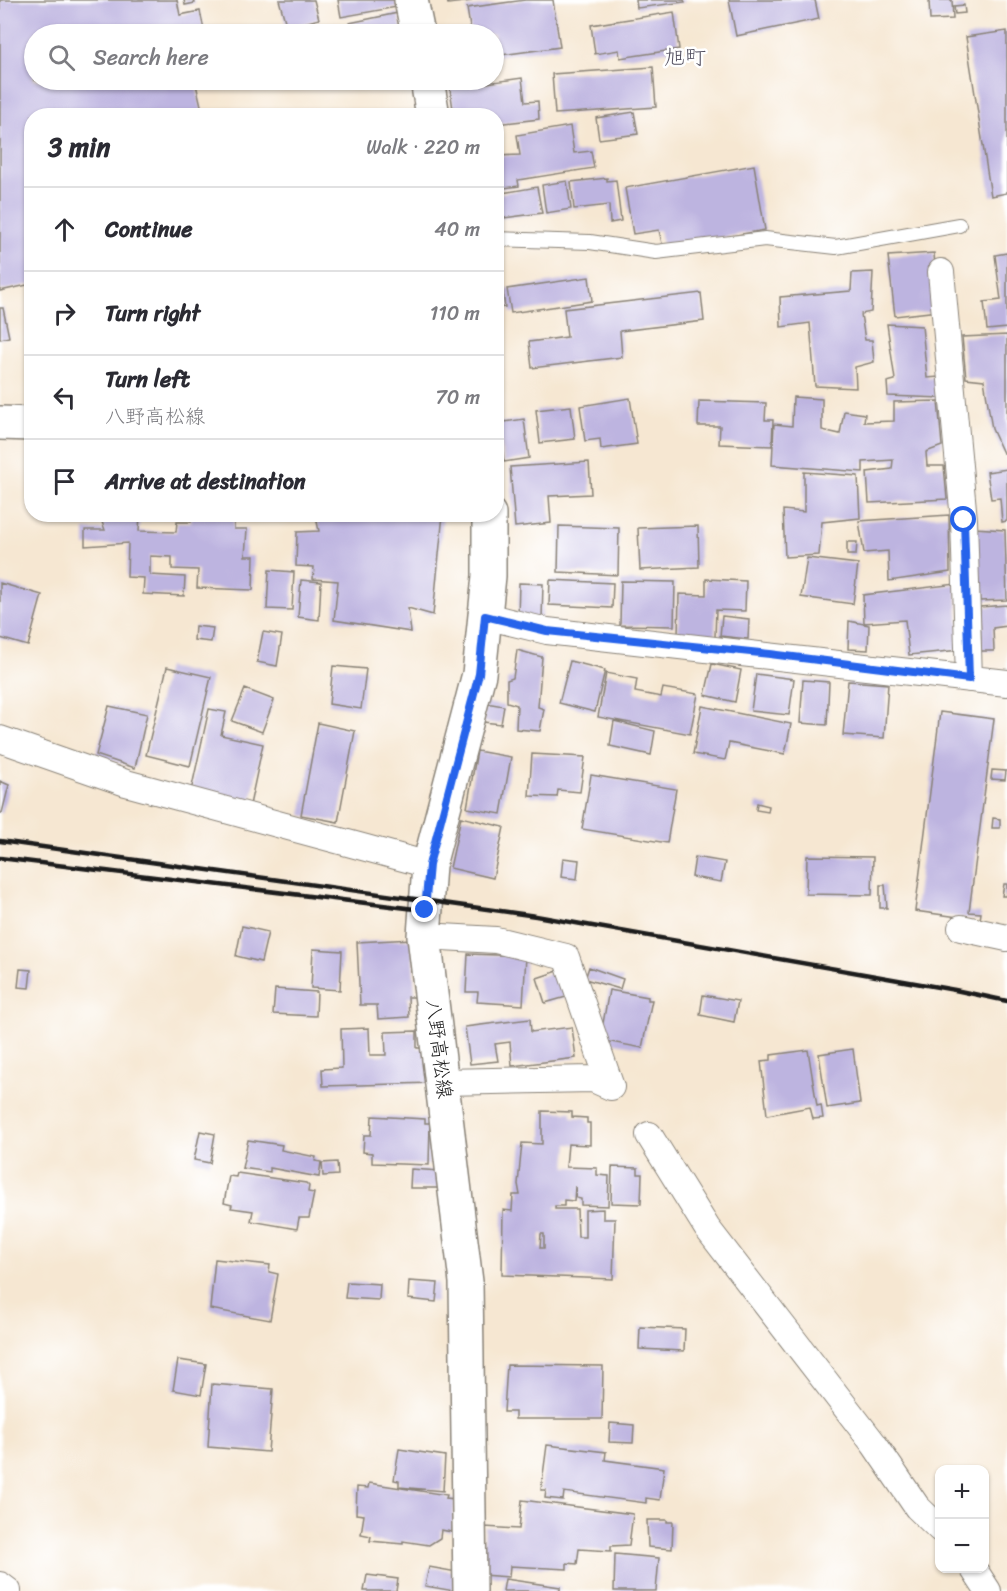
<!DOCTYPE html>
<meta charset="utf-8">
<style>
:root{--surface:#fff;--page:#f2f2f3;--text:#2b2b33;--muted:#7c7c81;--line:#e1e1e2}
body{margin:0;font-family:Sriracha,"Klee One",sans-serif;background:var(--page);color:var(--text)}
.controls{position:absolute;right:18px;bottom:18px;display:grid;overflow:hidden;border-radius:12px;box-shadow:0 2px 4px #0004}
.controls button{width:54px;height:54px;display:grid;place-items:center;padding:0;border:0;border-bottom:2px solid var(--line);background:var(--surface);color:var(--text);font:30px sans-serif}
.stop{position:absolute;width:18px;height:18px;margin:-14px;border:4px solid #2563eb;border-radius:50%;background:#fff}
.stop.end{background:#2563eb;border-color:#fff;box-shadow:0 2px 6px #0008}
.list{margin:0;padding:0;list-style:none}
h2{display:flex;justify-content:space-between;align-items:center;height:78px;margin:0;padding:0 24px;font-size:26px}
h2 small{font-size:20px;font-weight:400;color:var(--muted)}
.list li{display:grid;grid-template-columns:39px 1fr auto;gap:18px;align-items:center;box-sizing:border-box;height:84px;padding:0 24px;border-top:2px solid var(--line)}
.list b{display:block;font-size:22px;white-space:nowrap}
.list p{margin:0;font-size:20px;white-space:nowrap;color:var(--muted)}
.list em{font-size:20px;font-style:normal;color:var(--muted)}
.icon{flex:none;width:33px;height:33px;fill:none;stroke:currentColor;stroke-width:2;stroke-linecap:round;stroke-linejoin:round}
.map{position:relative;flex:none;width:1007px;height:1591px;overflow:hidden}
.search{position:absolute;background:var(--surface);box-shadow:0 2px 4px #0004;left:24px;top:24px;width:480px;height:66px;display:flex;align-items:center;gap:15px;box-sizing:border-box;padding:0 21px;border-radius:33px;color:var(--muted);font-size:22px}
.panel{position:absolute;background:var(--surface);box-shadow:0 2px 4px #0004;left:24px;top:108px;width:480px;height:414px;border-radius:24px}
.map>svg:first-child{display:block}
.building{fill:#bdb4e0;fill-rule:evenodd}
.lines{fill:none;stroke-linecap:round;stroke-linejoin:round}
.lane-casing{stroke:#898277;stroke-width:16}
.street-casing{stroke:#898277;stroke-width:28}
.secondary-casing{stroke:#898277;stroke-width:36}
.lane{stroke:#fff;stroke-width:14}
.street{stroke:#fff;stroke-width:26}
.secondary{stroke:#fff;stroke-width:33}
.rail{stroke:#1c1c1c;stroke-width:4.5}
.route{stroke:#2563eb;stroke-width:8}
.labels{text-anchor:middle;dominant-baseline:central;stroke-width:5;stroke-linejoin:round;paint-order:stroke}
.street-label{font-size:20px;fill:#1c1c1c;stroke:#fff}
.neighbourhood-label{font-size:21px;fill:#545161;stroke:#fff}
</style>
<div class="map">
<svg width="1007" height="1591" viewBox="0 0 1007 1591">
<rect width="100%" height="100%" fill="#fff"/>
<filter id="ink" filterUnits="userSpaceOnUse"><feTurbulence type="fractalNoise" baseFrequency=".0167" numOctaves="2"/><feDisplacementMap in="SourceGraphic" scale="12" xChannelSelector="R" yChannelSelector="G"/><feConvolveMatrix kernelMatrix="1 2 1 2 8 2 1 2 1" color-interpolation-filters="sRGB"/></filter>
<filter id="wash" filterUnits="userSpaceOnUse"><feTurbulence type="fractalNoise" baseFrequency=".008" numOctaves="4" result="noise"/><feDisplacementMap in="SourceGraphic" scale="24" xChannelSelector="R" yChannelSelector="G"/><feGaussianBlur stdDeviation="1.35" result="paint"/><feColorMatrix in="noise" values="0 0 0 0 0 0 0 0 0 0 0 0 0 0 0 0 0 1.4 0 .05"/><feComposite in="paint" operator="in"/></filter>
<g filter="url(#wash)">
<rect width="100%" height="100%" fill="#f6e7d2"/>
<g id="blocks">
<!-- building -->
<path class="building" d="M0,0H177L180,15L200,11L205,34H34V80H195L202,110L201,116H32V284L0,291Z
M184,0H194L195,3L185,5Z
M279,0H314L319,19L287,28Z
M338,0H395L397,7L341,17Z
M447,0H471V1L448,4Z
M525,0H553L560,47L494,56V34H471L467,8Z
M636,0H684L685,2L637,8Z
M729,0H815L819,19L736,36Z
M929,0H952L953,19L930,20Z
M964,5L965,13L955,14L954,6Z
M674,12L679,49L620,58L619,50L595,54L591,25Z
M398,13L403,34H352L349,23Z
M317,28L318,34H295Z
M1007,31V193L991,196L966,37Z
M653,67L656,107L555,114L552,74Z
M522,78L525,102L538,101L539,119L496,124V116H454L449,82L480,80V84Z
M634,112L638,134L599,139L596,118Z
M570,126L574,153L591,151L594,168L518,180L519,186L496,189V156L520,155L517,135Z
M754,165L765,230L663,248L659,230L633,234L625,188Z
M607,178V181L616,180L621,221L610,223L609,205L574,209L571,182Z
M567,181L571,209L546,213L542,185Z
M537,187L542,213L496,219V194Z
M934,253L938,311L895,316L888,256Z
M1007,253V328L987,330L984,302L1001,300L995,255Z
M496,272H500L505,307L496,308Z
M873,272L871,312L861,314L865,340H872L874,362L855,367L856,388L815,386L810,323L781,327L780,297L851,291L852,273Z
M589,277L592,301L511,313L507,289Z
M701,293L704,321L620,331L622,357L532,368L529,342L567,337L564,309Z
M0,308H3L9,337L0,339Z
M887,324L922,326L927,378L939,377L942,398L888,396L887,382L895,380Z
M1007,335V453H1003L992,429L984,380L966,378L962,337Z
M793,397L822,399V430L840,434L844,411L865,414L864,422L894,421V402L938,401L942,446L926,452L927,466H944L947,499L869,503L867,472L892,469L893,460L863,462V472L772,465L774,424L792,426Z
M630,398L637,444L601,449L600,439L585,441L580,406Z
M699,401L766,403L765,420H773L772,446L719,444L720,426H698Z
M571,406L575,439L540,443L536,410Z
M524,419L529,458L504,462L498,423Z
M589,462L591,494L549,496L551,523L515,527L510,467Z
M1007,469V521L1002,522L1000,498L991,499L987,472Z
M804,472L858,476L860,518L822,522L819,555L785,557L783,510L804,512Z
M99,514H140L139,531L176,532L177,522H191V514H234V529H247L245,556H254L253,590L197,588L198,570L172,569V557L150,556V575L185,577L184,596L143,594L144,578L127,577L128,543L85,546V530H105Z
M357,514H443L433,615L408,608L411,632L334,620L338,581L313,579L314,567L296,566L297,532L319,531L316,517Z
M949,515L950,572L889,581L888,551L864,553L859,521Z
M559,526L619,528L618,575L558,572Z
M698,526L699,567L640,570L638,528Z
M974,528L1005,530L1007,600L980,601Z
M847,542H857L856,555H847Z
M807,558L858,564L853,604L801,597Z
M269,570L294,572L292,610L267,609Z
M706,579L746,581L745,611L716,610L715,637L678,636L679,594L706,595Z
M301,580L321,582L319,620L298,617Z
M550,580L613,583L612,608L549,605Z
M621,581L675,582L674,626L620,625Z
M0,583L42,595L28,646L0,638Z
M519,583L543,584L542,618L518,617Z
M956,584L960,650L909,655L905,620L864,623L863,595Z
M1007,605V626L993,628L994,651H981L980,607Z
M722,616L749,619L748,639L720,636Z
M849,621L869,625L868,650L848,649Z
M195,626L213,628L211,642L194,640Z
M263,632L282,635L277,666L257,662Z
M517,650L542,657L538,707L544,709L540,731L516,729L517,705L507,702V680L513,678Z
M570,661L605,670L595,712L559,703Z
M712,664L741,670L735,702L705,695Z
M333,666L366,669L361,709L329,704Z
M167,667L211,677L190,766L146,755Z
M606,673L637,679L635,692L661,697L663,688L698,694L690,734L598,717Z
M756,674L794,679L789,715L751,711Z
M803,680L829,682L827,725L800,723Z
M848,681L888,684L884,738L843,735Z
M245,689L274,700L262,732L232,721Z
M486,703L504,706L501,724L483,722Z
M109,706L147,714L135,768L96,755Z
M702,706L791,724L785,754L729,743L725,760L693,754Z
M209,709L226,712L221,735L263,744L250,805L191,791Z
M940,712L994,719L969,912L981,913L980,920L915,911Z
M614,721L655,731L651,755L610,746Z
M318,723L355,731L338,822L301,815Z
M477,751L511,757L501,814L467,808Z
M532,754L585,757L580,792L558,790L557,797L529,796Z
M992,770L1006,771L1005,780L991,779Z
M591,775L676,789L667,843L582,829Z
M0,781L9,785L2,813H0Z
M757,803L769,806L768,812L756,810Z
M461,817L504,827L493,878L450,868Z
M993,818L1000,819V828H992Z
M807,856L873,857L872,895L806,894Z
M695,857L725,862L721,882L692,877Z
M563,858L579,860L577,879L561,877Z
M1004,884H1007V896H1002Z
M880,885H885L887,908H880Z
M242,926L268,932L261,962L236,956Z
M412,939L415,997H408L409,1017L378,1019L377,1005H360L357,942Z
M313,949L342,951L340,990L311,988Z
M468,954L526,956L523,1005L477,1002L478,992H466Z
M589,967L623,979L620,989L585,979Z
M20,969L31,970L29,988L18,987Z
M558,971L566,997L545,1003L537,978Z
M275,989L317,992L316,1016L273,1014Z
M609,990L648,997V1000H652L642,1048L600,1040Z
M703,995L738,1001L734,1022L700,1015Z
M530,1019L531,1032L572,1027L576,1058L512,1066L510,1042L495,1044L498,1061L470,1064L465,1027Z
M369,1028L370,1055H386L385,1032L417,1031V1048H424L433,1083L323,1086L322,1069L342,1068L341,1029Z
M853,1049L860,1103L827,1108L819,1054Z
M808,1050L817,1106L821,1105L823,1118L813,1119L810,1107L767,1115L761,1061L771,1060V1055Z
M542,1111L572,1112V1117L587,1118V1123H590V1145L568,1144L566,1167L597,1168V1175L609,1176L608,1206L581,1205V1199L576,1198L575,1186L574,1201L564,1200V1206H555V1209H577L578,1237H585V1210L603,1209V1219H615L613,1279L502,1275L503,1210L512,1211L513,1195H520L518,1184L522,1143L542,1144ZM541,1234H544V1248H540Z
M372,1116L425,1119V1123H430L429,1165L372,1163V1153L363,1152L364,1135H371Z
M200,1131L215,1134L210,1163L194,1160Z
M248,1140L282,1145L281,1150L316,1157L315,1161L321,1162L319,1177L270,1168V1172L242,1168Z
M337,1162L338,1175L323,1176L322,1163Z
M612,1167L638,1168V1174H642L641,1204L611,1203Z
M411,1169L440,1171L439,1188H410Z
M237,1173L306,1183L309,1186L308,1192L314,1193L309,1218H299L297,1229L251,1221L253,1211L231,1208L232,1205L224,1203L229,1176L236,1177Z
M215,1259L270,1265L269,1272L278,1274L270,1320L210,1309Z
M409,1281L438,1283L436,1302L408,1299Z
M347,1282L380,1284L379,1300L345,1298Z
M640,1327L685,1329L684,1351L639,1349Z
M178,1360L206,1364L201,1395L173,1390Z
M507,1365L603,1366L602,1419H515V1412H504Z
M212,1384L273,1389L268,1452L208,1447Z
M610,1423L634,1425L633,1443L609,1442Z
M547,1445L606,1452L605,1460L664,1468L660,1500L646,1498V1503L564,1492L563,1500L545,1498L546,1490H541Z
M399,1449L445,1456L443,1491L399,1487V1481L394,1480Z
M369,1483L447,1495L446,1498L455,1499L452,1532L441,1530L440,1538L429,1545L403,1541V1544L370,1541L371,1536L361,1534L364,1515L356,1514L357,1487L368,1488Z
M522,1500L633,1514L629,1545L611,1546V1551L579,1549L577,1564L567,1563V1569L510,1566L509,1577L482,1575L485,1527L519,1529Z
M647,1520H667V1522H673L672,1549L648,1547Z
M615,1554L659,1558L656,1591H614Z
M429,1567L457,1572L454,1591L425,1586Z
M367,1575L398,1579L396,1591H364Z
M505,1579L560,1587V1591H503Z"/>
</g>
</g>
<g filter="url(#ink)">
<use href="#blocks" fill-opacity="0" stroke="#898277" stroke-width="1.5"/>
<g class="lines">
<!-- lane casing -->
<g class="lane-casing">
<path id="lane" d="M496,239L590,242L656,252L765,239L836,247L959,225"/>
</g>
<!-- street casing -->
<g class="street-casing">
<path id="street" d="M941,272L964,520L969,679
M485,616L547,631L1007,683
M0,739L126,783L429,865
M961,928L1007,938
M424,936L496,940L566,957L611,1087L593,1079L443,1082
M649,1135L707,1228L874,1444L917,1507L940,1529
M973,1568L988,1591
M0,1585L8,1591"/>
</g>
<!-- secondary casing -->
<g class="secondary-casing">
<path id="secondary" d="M411,0L418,34
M427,80L433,116
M0,423L32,424
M470,1591L466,1282L424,936L429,865L479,674L489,576V514"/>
</g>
<!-- lane -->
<use href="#lane" class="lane"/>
<!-- street -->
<use href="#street" class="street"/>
<!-- secondary -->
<use href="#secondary" class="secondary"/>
<!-- rail -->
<path class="rail" d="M0,841L536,916L955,990L1007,1001
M0,858L423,910"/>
</g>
</g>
<g class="lines" filter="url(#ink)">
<!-- route -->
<path class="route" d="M425,910L429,865L479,674L485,616L547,631L770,654L969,679L964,520"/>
</g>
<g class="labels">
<!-- street labels -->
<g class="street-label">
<text transform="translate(439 1049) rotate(83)">八野高松線</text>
</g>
<!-- neighbourhood labels -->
<g class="neighbourhood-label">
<text x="685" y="57">旭町</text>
</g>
</g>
</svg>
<div class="controls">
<button>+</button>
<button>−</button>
</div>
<div class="stop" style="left:964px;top:520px"></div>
<div class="stop end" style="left:425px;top:910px"></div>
<div class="search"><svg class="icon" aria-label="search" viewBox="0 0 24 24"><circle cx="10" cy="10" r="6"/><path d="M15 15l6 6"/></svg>Search here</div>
<section class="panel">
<h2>3 min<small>Walk · 220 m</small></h2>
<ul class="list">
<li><svg class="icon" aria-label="ahead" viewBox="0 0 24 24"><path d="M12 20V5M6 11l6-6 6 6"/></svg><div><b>Continue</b></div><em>40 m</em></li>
<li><svg class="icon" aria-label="right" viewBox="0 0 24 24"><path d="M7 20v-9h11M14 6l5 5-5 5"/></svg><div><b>Turn right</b></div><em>110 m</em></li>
<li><svg class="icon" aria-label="left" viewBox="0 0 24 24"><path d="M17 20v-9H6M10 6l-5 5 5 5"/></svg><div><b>Turn left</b><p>八野高松線</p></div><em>70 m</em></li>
<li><svg class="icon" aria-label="arrive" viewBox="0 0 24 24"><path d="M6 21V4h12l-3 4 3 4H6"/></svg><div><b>Arrive at destination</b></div></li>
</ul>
</section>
</div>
